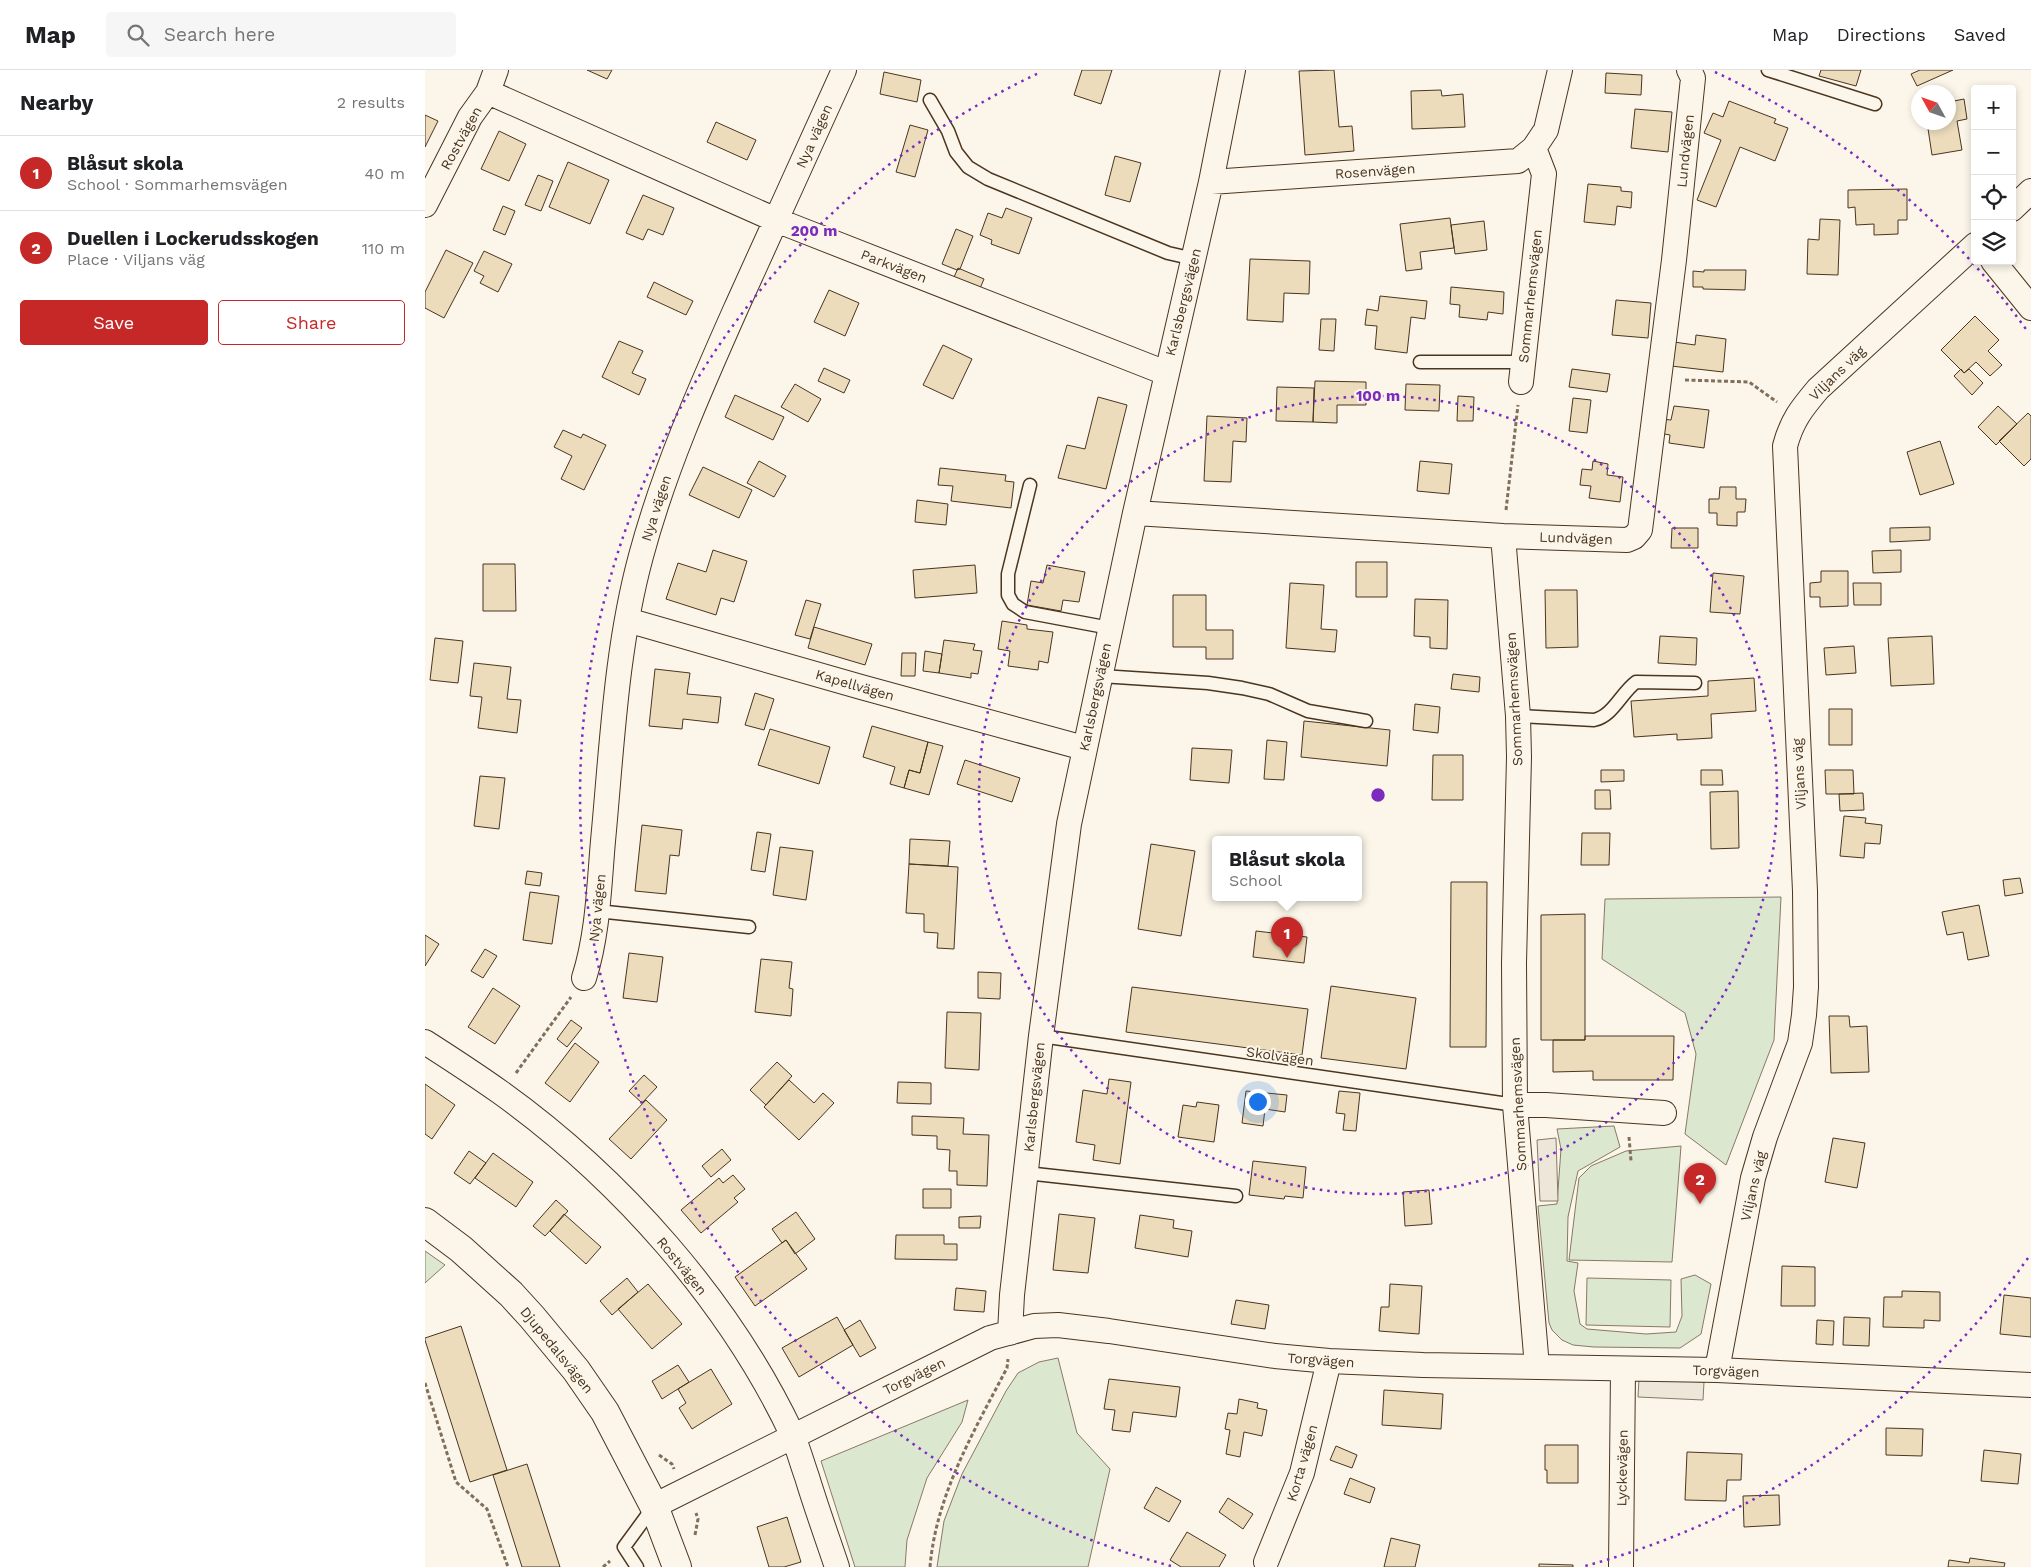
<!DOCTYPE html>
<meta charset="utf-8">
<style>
:root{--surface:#fff;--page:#f6f6f6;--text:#202124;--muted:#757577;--line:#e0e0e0;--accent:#c62828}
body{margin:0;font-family:"Work Sans",sans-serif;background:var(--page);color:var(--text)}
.controls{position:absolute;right:15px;top:15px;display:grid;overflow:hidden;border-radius:5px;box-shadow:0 2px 8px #0003}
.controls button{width:45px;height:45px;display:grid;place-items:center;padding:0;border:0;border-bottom:1px solid var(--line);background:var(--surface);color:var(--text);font:25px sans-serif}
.compass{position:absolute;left:1486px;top:15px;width:45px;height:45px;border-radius:50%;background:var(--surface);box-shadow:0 2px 8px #0003;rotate:310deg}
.you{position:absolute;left:832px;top:1031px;width:18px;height:18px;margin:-12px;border:4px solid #fff;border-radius:50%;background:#1a73e8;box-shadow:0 0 0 8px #1a73e833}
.badge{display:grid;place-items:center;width:32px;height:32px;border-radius:50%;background:var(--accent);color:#fff;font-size:16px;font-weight:700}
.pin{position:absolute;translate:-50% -41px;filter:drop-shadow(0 1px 2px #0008)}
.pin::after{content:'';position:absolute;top:26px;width:18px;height:15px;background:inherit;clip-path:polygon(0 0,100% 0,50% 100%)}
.popup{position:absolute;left:787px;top:766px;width:150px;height:65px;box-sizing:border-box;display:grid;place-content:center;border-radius:5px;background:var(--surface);filter:drop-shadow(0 1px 4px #0005);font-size:16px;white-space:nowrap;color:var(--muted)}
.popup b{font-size:19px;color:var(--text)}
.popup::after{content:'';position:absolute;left:50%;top:100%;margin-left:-10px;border:10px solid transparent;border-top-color:var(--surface)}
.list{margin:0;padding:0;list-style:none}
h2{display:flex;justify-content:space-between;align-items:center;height:65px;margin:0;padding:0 20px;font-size:21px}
h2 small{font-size:16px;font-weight:400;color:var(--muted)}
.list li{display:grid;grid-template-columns:32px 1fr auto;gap:15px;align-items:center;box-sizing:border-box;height:75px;padding:0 20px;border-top:1px solid var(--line)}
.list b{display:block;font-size:19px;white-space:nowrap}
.list p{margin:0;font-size:16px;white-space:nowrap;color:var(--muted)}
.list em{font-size:16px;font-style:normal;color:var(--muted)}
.actions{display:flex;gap:10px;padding:15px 20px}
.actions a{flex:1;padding:11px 0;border:1px solid var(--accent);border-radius:5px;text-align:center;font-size:18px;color:var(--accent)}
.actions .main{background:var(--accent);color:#fff}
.icon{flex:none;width:28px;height:28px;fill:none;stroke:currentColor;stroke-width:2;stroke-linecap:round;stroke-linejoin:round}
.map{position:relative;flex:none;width:1606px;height:1497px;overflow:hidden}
header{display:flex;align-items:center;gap:30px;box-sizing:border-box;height:70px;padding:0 25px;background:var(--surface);border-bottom:1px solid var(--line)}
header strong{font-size:24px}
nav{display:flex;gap:28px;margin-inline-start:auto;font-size:18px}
.search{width:350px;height:45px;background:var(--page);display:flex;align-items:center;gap:12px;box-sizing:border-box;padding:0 18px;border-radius:5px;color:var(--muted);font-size:19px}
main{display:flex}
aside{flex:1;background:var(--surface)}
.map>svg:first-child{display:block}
.green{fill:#dce7d0;stroke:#887966}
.parking{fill:#ede7d9;stroke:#887966}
.building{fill:#ecdcbc;stroke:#4a3520}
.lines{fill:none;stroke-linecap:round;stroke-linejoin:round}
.service-casing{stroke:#4a3520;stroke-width:15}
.minor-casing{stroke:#4a3520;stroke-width:26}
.tertiary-casing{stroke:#4a3520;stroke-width:30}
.path{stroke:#7f6f5c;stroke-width:3;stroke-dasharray:4 2.5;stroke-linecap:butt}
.service{stroke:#fbf6e9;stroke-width:12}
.minor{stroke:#fbf6e9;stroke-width:24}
.tertiary{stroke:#fbf6e9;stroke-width:28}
.ring{fill:none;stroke:#7b2cbf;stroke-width:2.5;stroke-dasharray:2.5 5}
.labels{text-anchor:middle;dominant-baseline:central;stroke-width:4;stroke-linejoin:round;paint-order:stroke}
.street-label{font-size:14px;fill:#4a3520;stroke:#fbf6e9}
.centre{fill:#7b2cbf;stroke:#fbf6e9;stroke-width:2.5}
.ring-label{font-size:15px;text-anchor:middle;font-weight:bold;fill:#7b2cbf;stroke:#fbf6e9;stroke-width:4;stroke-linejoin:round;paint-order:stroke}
</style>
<header>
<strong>Map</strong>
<div class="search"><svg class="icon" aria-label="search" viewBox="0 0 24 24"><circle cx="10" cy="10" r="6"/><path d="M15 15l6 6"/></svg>Search here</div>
<nav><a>Map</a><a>Directions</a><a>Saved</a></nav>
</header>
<main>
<aside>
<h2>Nearby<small>2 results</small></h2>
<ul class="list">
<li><span class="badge">1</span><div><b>Blåsut skola</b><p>School · Sommarhemsvägen</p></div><em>40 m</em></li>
<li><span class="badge">2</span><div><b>Duellen i Lockerudsskogen</b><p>Place · Viljans väg</p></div><em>110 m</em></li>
</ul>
<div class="actions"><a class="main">Save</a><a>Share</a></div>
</aside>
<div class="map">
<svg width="1606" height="1497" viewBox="0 0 1606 1497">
<rect width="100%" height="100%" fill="#fbf6e9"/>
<!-- green -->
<path class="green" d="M1356,827L1349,970L1301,1095L1260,1064L1271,984L1260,943L1177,889L1180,829Z
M1189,1056L1195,1077L1153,1101L1143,1147L1142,1191L1153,1193L1149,1221L1155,1254L1162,1259L1221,1264L1251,1262L1257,1246L1256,1209L1270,1205L1286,1214L1276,1264L1255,1278L1169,1277L1148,1275L1137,1270L1127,1260L1124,1253L1113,1136L1132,1134L1136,1079L1132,1059Z
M1256,1076L1247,1192L1144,1190L1154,1108L1166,1096L1201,1081Z
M0,1181L20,1195L0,1213Z
M1162,1208L1246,1210L1245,1257L1161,1255Z
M633,1288L652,1363L685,1399L663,1497H512L519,1451L537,1404L581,1321L593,1303L614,1292Z
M543,1330L537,1352L502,1408L482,1470L480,1497H430L396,1391Z"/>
<!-- parking -->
<path class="parking" d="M1131,1068L1133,1131H1115L1112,1070Z
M1214,1309L1279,1312L1278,1330L1213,1327Z"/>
<!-- building -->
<path class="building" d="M162,0H187L182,9Z
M657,0H687L676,34L649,25Z
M909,0L914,57L927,56L929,81L880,85L874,1Z
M1396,0H1436L1431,16L1394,6Z
M1495,0H1528L1492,16L1486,4Z
M459,2L496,10L492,32L455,24Z
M1181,3L1217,5L1216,25L1180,23Z
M1016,20L1017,26L1038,24L1040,57L987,59L986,21Z
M1539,29L1542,49L1532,51L1537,80L1507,85L1502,52H1524V32Z
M1304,31L1351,49L1349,53L1363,58L1350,91L1315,77L1291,137L1272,130L1296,70L1279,63L1288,43L1298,47Z
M1210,39L1247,42L1243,82L1206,78Z
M0,45L13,51L0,77Z
M291,52L331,70L322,90L282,72Z
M485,55L503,60L490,107L471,102Z
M74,61L101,74L84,111L56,99Z
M690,86L716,93L705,132L680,125Z
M143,92L184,110L165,154L124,137Z
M113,105L128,111L116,141L100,135Z
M1163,114L1196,117V121L1207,122L1206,138L1192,136L1190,155L1159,152Z
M1482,119V150H1473V164L1449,165V154L1431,155L1430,137L1423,138V120Z
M218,125L249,138L238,165L223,159L218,170L201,163Z
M78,136L90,141L80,165L68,160Z
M581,138L607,148L594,184L566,174L567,170L555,165L563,143L577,148Z
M1025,148L1029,178L995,182L997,199L981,201L975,154Z
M1395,149L1415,150L1413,205L1382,204L1383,169L1394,170Z
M1059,151L1062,180L1030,184L1026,155Z
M531,159L548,166L535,199L532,200L517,194Z
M21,180L48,193L19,248L0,238V222Z
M59,181L87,194L73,222L55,213L59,206L49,201Z
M825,189L885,191L884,224L859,223L858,252L822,250Z
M533,198L559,209L553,223L527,212Z
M1279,200H1321L1320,220L1278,219V217H1268V201L1279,202Z
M229,212L268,231L261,245L222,227Z
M1026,217L1079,222L1078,244L1063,242L1062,250L1034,247L1035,235L1025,234Z
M404,220L434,233L420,266L389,252Z
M955,226L1002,231L1000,249L986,247L982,283L950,279L952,256L940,255L942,239L953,241Z
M1191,230L1226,233L1223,268L1187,265Z
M1550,246L1574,270L1563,281L1577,295L1565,306L1551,292L1539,303L1516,280Z
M896,249H911L909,281L894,280Z
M1271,265L1301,269L1298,302L1246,296L1249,272L1270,275Z
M194,271L218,281L207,303L221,309L214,325L177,307Z
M518,275L547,289L528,329L498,315Z
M399,298L425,310L419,323L393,311Z
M1147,299L1185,304L1182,322L1144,317Z
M1536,299L1539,303L1544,299L1558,313L1547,325L1529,306Z
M890,311L941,312V335H912V353L888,352Z
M370,314L396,329L383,352L356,337Z
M981,314L1015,315L1014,341L980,340Z
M852,317L889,318L888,352L851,351Z
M310,325L359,347L348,370L300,347Z
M1033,326L1049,327L1048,351H1032Z
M673,327L702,335L681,419L633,408L642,375L660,379Z
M1148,328L1166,330L1162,363L1144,361Z
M1249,336L1284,340L1279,378L1244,373L1245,365L1234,363L1235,349L1246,350Z
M1573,336L1592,354L1571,375L1553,357Z
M1603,343L1606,346V389L1599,396L1574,371Z
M782,346L822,348L821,372L808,371L806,412L779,411Z
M138,360L156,368L158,364L181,375L159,420L136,409L147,386L129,377Z
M1515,371L1529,414L1495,425L1482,382Z
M334,391L361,406L349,427L322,413Z
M995,391L1027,394L1024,424L992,421Z
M1168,391L1183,394L1182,405L1198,407L1195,432L1164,428L1166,416L1155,415L1157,399L1167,400Z
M278,397L327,420L314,448L264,425Z
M515,398L581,405L580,411L589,412L586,438L526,431L528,416L513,415Z
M1295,417H1311V429H1321L1320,442H1312V456L1292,455V443H1284V429H1294Z
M492,430L523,434L521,455L490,452Z
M1505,457V470L1465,472V458Z
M1247,458H1273V478H1246Z
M288,480L322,491L309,532L296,528L291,545L241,529L253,493L281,502Z
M1476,480V502L1448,503L1447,481Z
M931,492H962V527H931Z
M58,494H90L91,541H58Z
M550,495L552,523L490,528L488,500Z
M622,495L660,502L654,532L638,530L636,541L602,535L606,511L618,513Z
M1396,501H1423V536L1395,537V527H1385V513L1396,512Z
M1288,503L1319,506L1315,544L1285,542Z
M865,513L899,515L896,559L912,560L910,582L861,578Z
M1428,513H1456V535H1429Z
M1120,520H1152L1153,577L1121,578Z
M748,525H781V560H808V589H781V577H748Z
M990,529L1023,530L1022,579L1005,578V567L989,566Z
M381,530L396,534L385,569L370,565Z
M577,551L602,555V559L628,562L623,593L614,591L613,600L583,596L585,581L573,579Z
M389,557L447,574L440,595L383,578Z
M1235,566L1272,568L1271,595L1233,593Z
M1507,566L1509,614L1466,616L1463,568Z
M10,568L38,571L33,613L5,610Z
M519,570L550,574L548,580L557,581L553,604L546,603V608L514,603Z
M1429,576L1431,603L1401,605L1399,578Z
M500,581L517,584L514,603L498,601Z
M477,583H491L490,606H476Z
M49,593L86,597L82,629L96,630L92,663L53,658L57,627L45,626Z
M230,599L265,603L262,624L296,627L293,653L258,649L257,659L224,656Z
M1028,604L1055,607L1054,622L1026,619Z
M1329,608L1331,641L1286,644L1287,668L1252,670V664L1209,667L1206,631L1283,626V611Z
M330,623L349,629L339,660L320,655Z
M990,634L1015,637L1013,663L988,660Z
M1404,639H1427V675H1404Z
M879,651L965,660L962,696L876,687Z
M447,656L503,672L495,703L484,700L479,718L465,714L470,697L438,687Z
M345,659L405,677L394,714L333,695Z
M842,670L862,672L859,710L839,709Z
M503,672L518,676L504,725L479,718L484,700L495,703Z
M767,678L807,680L804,713L765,710Z
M1008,685H1038V730H1007Z
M540,690L595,708L587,732L532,714Z
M1176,700H1199V711L1176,712Z
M1276,700H1297L1298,715H1276Z
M1400,700H1428L1429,724H1401Z
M55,706L80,708L74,759L49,756Z
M1170,720H1185L1186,739H1170Z
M1313,721L1314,778L1286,779L1285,722Z
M1438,723L1439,740L1415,741L1414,724Z
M1419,746L1441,748L1440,753L1457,755L1455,774L1440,773L1439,788L1415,786Z
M217,755L257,760L254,786L245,785L241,824L210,821Z
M332,762L346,764L340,802L326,800Z
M1157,763H1185L1184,795H1156Z
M485,769L525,771L523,796L484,794Z
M726,774L770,781L756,866L713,859Z
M355,777L388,781L381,830L348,825Z
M484,794L533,797L529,879L512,878L513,863L499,862V844L481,843Z
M102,801L117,803L115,816L100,814Z
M1595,808L1598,823L1580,826L1578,810Z
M1026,812H1062L1061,977H1025Z
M105,822L134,826L127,874L98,870Z
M1554,835L1564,886L1543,890L1538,862L1522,865L1517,842Z
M1160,844V970H1116V845Z
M831,861L882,867L879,893L828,887Z
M0,865L14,874L0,896Z
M60,879L72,886L58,908L46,901Z
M204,883L238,887L232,932L198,928Z
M336,889L367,892L364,918L368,919L366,946L330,942Z
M553,902L576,903L575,929L553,928Z
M906,916L991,928L981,999L896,988Z
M707,917L883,939L877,985L701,962Z
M68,918L95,936L70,974L43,957Z
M522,942L556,943L554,1000L520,998Z
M1404,946H1424L1425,957L1442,956L1444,1002L1406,1003Z
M146,950L157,958L142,977L132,969Z
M1160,966H1249L1248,1010H1168V1001L1128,1002V970H1160Z
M150,973L174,992L145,1032L120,1013Z
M352,992L367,1006L341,1035L325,1020Z
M219,1005L232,1017L217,1033L204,1021Z
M684,1009L706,1012L695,1094L668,1090L670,1075L651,1072L658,1020L682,1024Z
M364,1010L389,1033L398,1023L409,1033L374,1070L339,1037Z
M473,1012L506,1013V1034L472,1033Z
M0,1014L30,1035L7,1069L0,1064Z
M821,1021L862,1025L860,1042L840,1039L838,1056L817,1053Z
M914,1021L935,1023L931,1061L918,1060L920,1044L911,1043Z
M221,1030L242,1050L206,1089L184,1069Z
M772,1032L794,1035L789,1072L753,1067L758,1035L771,1037Z
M487,1046L539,1048L538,1064L564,1065L562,1116L532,1115V1101H524L525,1080L512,1079V1066L487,1065Z
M1408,1068L1440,1073L1432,1118L1400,1112Z
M297,1079L306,1090L286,1107L277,1096Z
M44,1081L61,1093L45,1114L29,1103Z
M68,1083L108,1112L91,1137L50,1108Z
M828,1091L881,1097L878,1128L860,1126L859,1129L824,1125Z
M308,1105L320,1119L309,1128L313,1132L276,1163L256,1140L294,1108L298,1113Z
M498,1119H526V1138H498Z
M1004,1120L1007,1154L980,1156L978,1122Z
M131,1130L143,1141L120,1166L108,1156Z
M371,1142L390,1169L370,1184L361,1170L357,1173L347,1159Z
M139,1144L176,1177L161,1194L125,1161Z
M634,1144L670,1148L663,1203L628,1200Z
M715,1145L749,1150L748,1158L767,1161L763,1187L710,1178Z
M556,1146L555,1158H534V1147Z
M471,1165H519V1174H532V1190L470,1189Z
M361,1170L382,1199L330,1236L310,1207Z
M1357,1196L1390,1197V1236H1356Z
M202,1208L213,1222L187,1245L175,1231Z
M223,1214L257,1254L227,1279L193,1239Z
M965,1214L997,1216L994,1264L954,1261L956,1237H964Z
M531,1218L561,1221L559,1242L529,1240Z
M1477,1221L1515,1222V1251L1499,1250V1258L1458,1257L1459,1227H1477Z
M1579,1225L1606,1228V1267L1575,1264Z
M811,1230L844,1235L840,1259L806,1254Z
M412,1247L428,1275L374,1307L357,1278Z
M1419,1247L1445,1248L1444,1276L1418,1275Z
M435,1250L451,1278L435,1287L419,1260Z
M1392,1250L1409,1251L1408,1275L1391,1274Z
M36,1256L82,1400L45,1412L0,1270V1268Z
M253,1295L264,1312L237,1329L227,1311Z
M286,1299L307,1334L267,1359L254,1338L261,1333L253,1319Z
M684,1309L755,1317L751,1347L708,1342L705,1362L687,1360L690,1340L679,1339Z
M959,1320L1018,1324L1016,1359L957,1355Z
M814,1329L833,1333L832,1338L842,1340L837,1366L819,1362L815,1387L801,1384L805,1360L800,1359L803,1343L812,1344Z
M1461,1358L1498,1359L1497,1386L1461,1385Z
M1120,1375H1153V1413H1122V1400H1120Z
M911,1376L932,1385L927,1398L905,1390Z
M1559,1380L1596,1384L1593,1414L1556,1411Z
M1262,1382L1317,1384L1316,1410H1302L1301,1431L1260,1430Z
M102,1394L135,1497H97L68,1405Z
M925,1408L950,1418L945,1433L919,1424Z
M731,1417L756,1431L744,1452L719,1438Z
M1354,1425L1355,1455L1319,1457L1318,1426Z
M803,1428L828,1444L818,1459L794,1442Z
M362,1447L376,1492L359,1497H344L332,1457Z
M762,1462L801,1485L794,1497H756L745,1490Z
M966,1468L995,1475L990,1497H959Z
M1545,1488L1580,1493L1579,1497H1523L1524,1490L1544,1493Z
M1114,1494L1148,1495V1497H1114Z"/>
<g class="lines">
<!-- service casing -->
<g class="service-casing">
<path id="service" d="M1343,0L1450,34
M505,30L523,61L531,82L543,97L563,109L743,183L769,189
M995,292H1098
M605,415L583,504V525L588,534L600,542L685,558
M676,606L783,613L817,618L844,624L883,641L941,651
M1093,646L1169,650C1188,646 1196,623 1211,612L1270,613
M172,841L324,857
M616,966L1090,1035
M601,1103L811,1126
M212,1497L199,1477L229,1436"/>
</g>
<!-- minor casing -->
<g class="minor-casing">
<path id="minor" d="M63,22L351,150L741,303
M786,112L1093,91L1109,78
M0,135L45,47L63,22L71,0
M1587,139L1606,121
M1568,191L1606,238
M1096,312L1119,104L1109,78L1121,60L1135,0
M710,443L1078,466L1202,470L1209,467L1215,460L1249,190L1268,8L1264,0
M1078,466L1093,646L1094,687L1089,893L1090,1035L1112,1297
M202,550L436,617L659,678
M159,908C173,864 174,817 178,771C187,676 191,578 216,486C239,400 276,317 312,236C348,157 383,79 419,0
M0,972C25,988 51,1005 75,1022C195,1108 304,1231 367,1364C373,1378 377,1393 382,1407C391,1437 402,1467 412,1497
M1090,1035H1121L1239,1043
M585,1263L587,1225L616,966L644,754L710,443L786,112L808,0
M1292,1300L1328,1108L1340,1067L1375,973L1379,945L1381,917L1380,821L1360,376C1367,350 1377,338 1393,319L1550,175
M229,1436L565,1268L609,1256L633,1255L684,1261L850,1286L904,1291L998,1295L1292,1300L1606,1315
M841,1492L877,1403L904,1291
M1196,1497L1198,1300"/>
</g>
<!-- tertiary casing -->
<g class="tertiary-casing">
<path id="tertiary" d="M0,1152L36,1179L86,1224L107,1247L151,1300L180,1342L229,1436L252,1497"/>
</g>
<!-- path -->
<path class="path" d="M1260,310L1324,312L1352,332
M1081,440L1093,335
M91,1003L146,927
M1204,1067L1206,1091
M0,1313L31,1412L62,1439L83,1497
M234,1385L247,1394L249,1399
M270,1465L273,1449L271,1443
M178,1497L185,1491
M505,1497C511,1425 549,1361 582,1298L583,1289"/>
<!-- service -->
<use href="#service" class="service"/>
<!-- minor -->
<use href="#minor" class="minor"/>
<!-- tertiary -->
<use href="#tertiary" class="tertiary"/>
</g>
<!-- distance rings -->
<g class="ring">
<circle cx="953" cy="725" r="399"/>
<path d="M1603 1188A798 798 0 0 1 1160 1496M746 1496A798 798 0 0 1 616 2M1290 2A798 798 0 0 1 1603 262"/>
</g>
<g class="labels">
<!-- street labels -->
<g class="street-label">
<text transform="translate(389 66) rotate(-66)">Nya vägen</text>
<text transform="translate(36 68) rotate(-61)">Rostvägen</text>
<text transform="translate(1260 81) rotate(-84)">Lundvägen</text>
<text transform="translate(950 101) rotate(-4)">Rosenvägen</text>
<text transform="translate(469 196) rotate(21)">Parkvägen</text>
<text transform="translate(1105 226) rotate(-84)">Sommarhemsvägen</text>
<text transform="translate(758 232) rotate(-76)">Karlsbergsvägen</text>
<text transform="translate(1412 303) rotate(-44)">Viljans väg</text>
<text transform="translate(231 438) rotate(-72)">Nya vägen</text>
<text transform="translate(1151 468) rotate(2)">Lundvägen</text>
<text transform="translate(430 615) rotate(16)">Kapellvägen</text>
<text transform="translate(670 627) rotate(-78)">Karlsbergsvägen</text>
<text transform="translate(1089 629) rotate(-93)">Sommarhemsvägen</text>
<text transform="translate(1374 704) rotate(-93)">Viljans väg</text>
<text transform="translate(172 838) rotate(-84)">Nya vägen</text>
<text transform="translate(855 986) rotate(8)">Skolvägen</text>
<text transform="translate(609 1027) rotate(-84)">Karlsbergsvägen</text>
<text transform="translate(1093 1034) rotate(-93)">Sommarhemsvägen</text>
<text transform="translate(1328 1116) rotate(-77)">Viljans väg</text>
<text transform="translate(257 1196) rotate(51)">Rostvägen</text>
<text transform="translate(132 1280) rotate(51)">Djupedalsvägen</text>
<text transform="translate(896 1290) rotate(4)">Torgvägen</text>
<text transform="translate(1301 1301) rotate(2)">Torgvägen</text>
<text transform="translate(489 1306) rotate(-26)">Torgvägen</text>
<text transform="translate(877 1393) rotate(-74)">Korta vägen</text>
<text transform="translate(1197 1398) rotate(-89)">Lyckevägen</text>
</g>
</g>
<circle cx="953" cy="725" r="8" class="centre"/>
<g class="ring-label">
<text x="389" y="166">200 m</text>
<text x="953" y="331">100 m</text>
</g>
</svg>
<div class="controls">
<button>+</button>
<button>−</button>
<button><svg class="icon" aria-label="locate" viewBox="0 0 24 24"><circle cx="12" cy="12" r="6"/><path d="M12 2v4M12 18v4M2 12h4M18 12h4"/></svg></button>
<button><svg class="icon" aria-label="layers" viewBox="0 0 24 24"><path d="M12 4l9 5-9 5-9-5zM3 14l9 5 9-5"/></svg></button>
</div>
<svg class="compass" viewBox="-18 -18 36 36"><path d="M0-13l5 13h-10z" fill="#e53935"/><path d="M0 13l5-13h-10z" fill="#757577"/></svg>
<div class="you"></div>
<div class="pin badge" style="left:862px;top:888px">1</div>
<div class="popup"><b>Blåsut skola</b>School</div>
<div class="pin badge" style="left:1275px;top:1134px">2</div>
</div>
</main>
